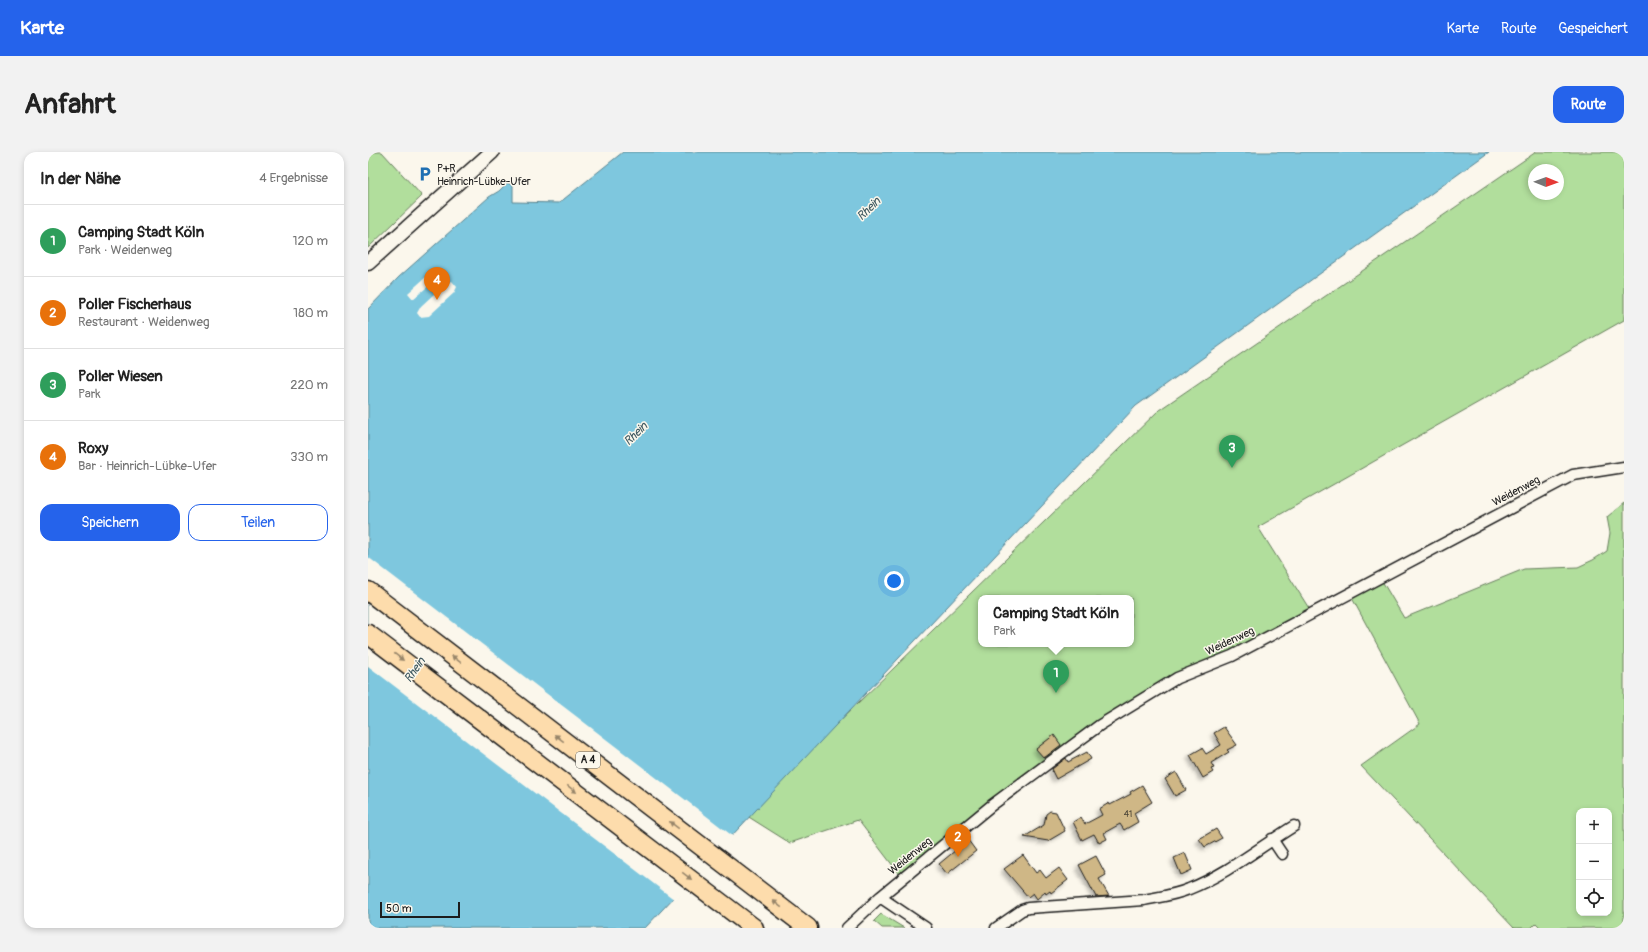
<!DOCTYPE html>
<html lang="de">
<meta charset="utf-8">
<style>
:root{--surface:#fff;--page:#f2f2f2;--text:#222;--muted:#767676;--line:#e0e0e0;--accent:#2563eb}
body{margin:0;font-family:Pangolin,sans-serif;background:var(--page);color:var(--text)}
.controls{position:absolute;right:12px;bottom:12px;display:grid;overflow:hidden;border-radius:8px;box-shadow:0 2px 6px #0003}
.controls button{width:36px;height:36px;display:grid;place-items:center;padding:0;border:0;border-bottom:1px solid var(--line);background:var(--surface);color:var(--text);font:20px sans-serif}
.compass{position:absolute;left:1160px;top:12px;width:36px;height:36px;border-radius:50%;background:var(--surface);box-shadow:0 2px 6px #0003;rotate:91deg}
.scale{position:absolute;left:12px;bottom:10px;width:80px;box-sizing:border-box;padding-left:4px;border:2px solid #1c1c1c;border-top:0;font-size:11px;line-height:14px;white-space:nowrap;color:#1c1c1c;-webkit-text-stroke:3px #fbf7ec;paint-order:stroke}
.you{position:absolute;left:526px;top:429px;width:14px;height:14px;margin:-10px;border:3px solid #fff;border-radius:50%;background:#1a73e8;box-shadow:0 0 0 6px #1a73e833}
.badge{display:grid;place-items:center;width:26px;height:26px;border-radius:50%;background:var(--accent);color:#fff;font-size:13px;font-weight:700}
.pin{position:absolute;translate:-50% -33px;filter:drop-shadow(0 1px 2px #0008)}
.pin::after{content:'';position:absolute;top:21px;width:14px;height:12px;background:inherit;clip-path:polygon(0 0,100% 0,50% 100%)}
.popup{position:absolute;left:610px;top:443px;width:156px;height:52px;box-sizing:border-box;display:grid;place-content:center;border-radius:8px;background:var(--surface);filter:drop-shadow(0 1px 3px #0005);font-size:13px;white-space:nowrap;color:var(--muted)}
.popup b{font-size:15px;color:var(--text)}
.popup::after{content:'';position:absolute;left:50%;top:100%;margin-left:-8px;border:8px solid transparent;border-top-color:var(--surface)}
.list{margin:0;padding:0;list-style:none}
h2{display:flex;justify-content:space-between;align-items:center;height:52px;margin:0;padding:0 16px;font-size:17px}
h2 small{font-size:13px;font-weight:400;color:var(--muted)}
.list li{display:grid;grid-template-columns:26px 1fr auto;gap:12px;align-items:center;box-sizing:border-box;height:72px;padding:0 16px;border-top:1px solid var(--line)}
.list b{display:block;font-size:15px;white-space:nowrap}
.list p{margin:0;font-size:13px;white-space:nowrap;color:var(--muted)}
.list em{font-size:13px;font-style:normal;color:var(--muted)}
.actions{display:flex;gap:8px;padding:12px 16px}
.actions a{flex:1;padding:9px 0;border:1px solid var(--accent);border-radius:12px;text-align:center;font-size:14px;color:var(--accent)}
.actions .main{background:var(--accent);color:#fff}
.icon{flex:none;width:22px;height:22px;fill:none;stroke:currentColor;stroke-width:2;stroke-linecap:round;stroke-linejoin:round}
.map{position:relative;flex:none;width:1256px;height:776px;overflow:hidden;border-radius:12px}
header{display:flex;align-items:center;gap:24px;box-sizing:border-box;height:56px;padding:0 20px;background:var(--accent);color:#fff}
header strong{font-size:19px}
nav{display:flex;gap:22px;margin-inline-start:auto;font-size:14px}
.intro{display:flex;align-items:center;justify-content:space-between;box-sizing:border-box;height:96px;padding:0 24px}
h1{margin:0;font-size:28px}
.button{padding:10px 18px;border-radius:12px;background:var(--accent);color:#fff;font-size:14px;font-weight:700}
main{display:flex;gap:24px;padding:0 24px}
aside{flex:1;background:var(--surface);border-radius:12px;box-shadow:0 2px 6px #0003}
.map>svg:first-child{display:block}
.green{fill:#b1de9c;stroke:#667d5c;fill-rule:evenodd}
.water{fill:#7ec7de;stroke:#578390}
.pier{fill:#fbf7ec}
.building{fill:#cfb786;stroke:#1c1c1c;filter:url(#shadow)}
.lines{fill:none;stroke-linecap:round;stroke-linejoin:round}
.street-casing{stroke:#1c1c1c;stroke-width:13}
.secondary-casing{stroke:#1c1c1c;stroke-width:17}
.highway-casing{stroke:#1c1c1c;stroke-width:21}
.street{stroke:#fbf7ec;stroke-width:10}
.secondary{stroke:#fbf7ec;stroke-width:14}
.highway{stroke:#fddcac;stroke-width:18}
.oneway{fill:#98866b}
.labels{text-anchor:middle;dominant-baseline:central;stroke-width:3;stroke-linejoin:round;paint-order:stroke}
.number-label{font-size:9px;fill:#494336}
.shield{fill:#fbf7ec;stroke:#5f5e5a;stroke-width:1}
.shield-label{font-size:10px;font-weight:bold;fill:#1c1c1c}
.poi-label{font-size:11px;fill:#1c1c1c;stroke:#fbf7ec;text-anchor:start}
.street-label{font-size:11px;fill:#1c1c1c;stroke:#fbf7ec}
.water-label{font-size:12px;font-style:italic;fill:#3e5860;stroke:#fbf7ec}
</style>
<header>
<strong>Karte</strong>
<nav><a>Karte</a><a>Route</a><a>Gespeichert</a></nav>
</header>
<div class="intro"><h1>Anfahrt</h1><a class="button">Route</a></div>
<main>
<aside>
<h2>In der Nähe<small>4 Ergebnisse</small></h2>
<ul class="list">
<li><span class="badge" style="background:#2e9e5b">1</span><div><b>Camping Stadt Köln</b><p>Park · Weidenweg</p></div><em>120 m</em></li>
<li><span class="badge" style="background:#e8710a">2</span><div><b>Poller Fischerhaus</b><p>Restaurant · Weidenweg</p></div><em>180 m</em></li>
<li><span class="badge" style="background:#2e9e5b">3</span><div><b>Poller Wiesen</b><p>Park</p></div><em>220 m</em></li>
<li><span class="badge" style="background:#e8710a">4</span><div><b>Roxy</b><p>Bar · Heinrich-Lübke-Ufer</p></div><em>330 m</em></li>
</ul>
<div class="actions"><a class="main">Speichern</a><a>Teilen</a></div>
</aside>
<div class="map">
<svg width="1256" height="776" viewBox="0 0 1256 776">
<defs>
<filter id="shadow"><feDropShadow dx="-3" dy="3" stdDeviation="2" flood-color="#0004"/></filter>
</defs>
<rect width="100%" height="100%" fill="#fbf7ec"/>
<filter id="ink" filterUnits="userSpaceOnUse"><feTurbulence type="fractalNoise" baseFrequency=".025" numOctaves="2"/><feDisplacementMap in="SourceGraphic" scale="8" xChannelSelector="R" yChannelSelector="G"/><feConvolveMatrix kernelMatrix="1 2 1 2 8 2 1 2 1" color-interpolation-filters="sRGB"/></filter>
<g filter="url(#ink)">
<!-- green -->
<path class="green" d="M0,0H14L54,44L0,96Z
M1168,0H1256V168L890,375L942,458L859,503L800,527L532,723L490,668L422,691L376,662L791,258ZM1166,18H1190V42H1166ZM613,446H763V492H613Z
M1256,351V776H1173L1168,771L1163,776H1146L993,614L1052,572L984,446L1014,429L1036,466L1156,417L1210,415L1225,408L1239,399L1242,381L1239,365ZM1211,659H1241V761H1211Z
M513,762L536,776H514L506,769Z"/>
<!-- water -->
<path class="water" d="M255,0H1121L768,254L277,776H0V157L31,125L121,45L131,39L139,31L145,33V50L191,51Z"/>
<!-- pier -->
<path class="pier" d="M58,125L64,131L45,147L40,141Z
M84,129L89,135L86,141L61,164L52,165L49,161L53,154L78,131Z
M0,405L366,685L307,748L0,514Z"/>
<!-- building -->
<path class="building" d="M856,575L869,593L859,598L861,600L843,611L846,616L843,617L845,620L835,626L822,603L834,596L838,602L853,593L846,581Z
M686,583L693,593L676,606L668,597Z
M719,600L723,607L688,627L684,619H685L684,617L698,606L700,610Z
M808,620L818,638L807,644L797,627Z
M774,633L784,650L766,661L770,670L756,678L752,672L736,681L739,687L731,691L726,682L714,688L705,670L713,665L717,672L734,663L731,657L741,651L742,653L763,642L762,640Z
M682,659L688,660L697,679L680,689L656,685L676,673L678,662Z
M848,677L854,686L837,695L831,687Z
M600,688L608,699L579,722L571,712Z
M817,701L824,718L813,723L806,706Z
M655,703L668,721L672,718L678,726L691,716L700,728L683,741L682,739L678,742L677,740L669,747L665,741L660,745L636,717Z
M728,704L738,723L731,727L741,744L728,745L711,713Z"/>
<g class="lines">
<!-- street casing -->
<g class="street-casing">
<path id="street" d="M904,687L914,702
M512,745L558,776
M479,776L512,745L624,653L732,573L809,526L864,504L1205,323L1256,315
M628,776L654,758L660,756L776,748C791,745 807,743 821,737C859,722 892,695 926,674"/>
</g>
<!-- secondary casing -->
<g class="secondary-casing">
<path id="secondary" d="M0,111L124,0"/>
</g>
<!-- highway casing -->
<g class="highway-casing">
<path id="highway" d="M0,439L440,776
M0,482L386,776"/>
</g>
<!-- street -->
<use href="#street" class="street"/>
<!-- secondary -->
<use href="#secondary" class="secondary"/>
<!-- highway -->
<use href="#highway" class="highway"/>
</g>
<!-- one-way arrows -->
<defs><path id="oneway-solid" d="M-6-.8H1V-3.2L6.5 0L1 3.2V.8H-6Z"/></defs>
<g class="oneway">
<use href="#oneway-solid" transform="translate(31 505) rotate(37)"/>
<use href="#oneway-solid" transform="translate(88 507) rotate(-143)"/>
<use href="#oneway-solid" transform="translate(191 586) rotate(-143)"/>
<use href="#oneway-solid" transform="translate(204 637) rotate(37)"/>
<use href="#oneway-solid" transform="translate(306 673) rotate(-143)"/>
<use href="#oneway-solid" transform="translate(319 724) rotate(37)"/>
<use href="#oneway-solid" transform="translate(409 752) rotate(-143)"/>
</g>
</g>
<!-- icons -->
<defs>
<g id="parking-bare" transform="scale(1.2)"><path d="M-3.5-5.5H1a3.5 3.5 0 0 1 0 7H-1V5.5H-3.5ZM-1-3.4V-.6H.8a1.4 1.4 0 0 0 0-2.8Z" fill="#1f6fb2" stroke="#fbf7ec" stroke-width="2.5" paint-order="stroke"/></g>
</defs>
<g fill-rule="evenodd">
<use href="#parking-bare" x="57" y="22"/>
</g>
<g class="labels">
<!-- number labels -->
<g class="number-label">
<text x="760" y="662">41</text>
</g>
<!-- shield labels -->
<rect class="shield" x="208" y="600" width="24" height="16" rx="3"/>
<g class="shield-label">
<text x="220" y="608">A 4</text>
</g>
<!-- poi labels -->
<g class="poi-label">
<text x="69" y="16">P+R<tspan x="69" dy="13">Heinrich-Lübke-Ufer</tspan></text>
</g>
<!-- street labels -->
<g class="street-label">
<text transform="translate(1148 339) rotate(-28)">Weidenweg</text>
<text transform="translate(862 489) rotate(-25)">Weidenweg</text>
<text transform="translate(542 704) rotate(-39)">Weidenweg</text>
</g>
<!-- water labels -->
<g class="water-label">
<text transform="translate(501 57) rotate(-44)">Rhein</text>
<text transform="translate(268 282) rotate(-44)">Rhein</text>
<text transform="translate(47 518) rotate(-55)">Rhein</text>
</g>
</g>
</svg>
<div class="controls">
<button>+</button>
<button>−</button>
<button><svg class="icon" aria-label="locate" viewBox="0 0 24 24"><circle cx="12" cy="12" r="6"/><path d="M12 2v4M12 18v4M2 12h4M18 12h4"/></svg></button>
</div>
<svg class="compass" viewBox="-18 -18 36 36"><path d="M0-13l5 13h-10z" fill="#e53935"/><path d="M0 13l5-13h-10z" fill="#767676"/></svg>
<div class="scale">50 m</div>
<div class="you"></div>
<div class="pin badge" style="left:688px;top:541px;background:#2e9e5b">1</div>
<div class="popup"><b>Camping Stadt Köln</b>Park</div>
<div class="pin badge" style="left:590px;top:705px;background:#e8710a">2</div>
<div class="pin badge" style="left:864px;top:316px;background:#2e9e5b">3</div>
<div class="pin badge" style="left:69px;top:148px;background:#e8710a">4</div>
</div>
</main>
